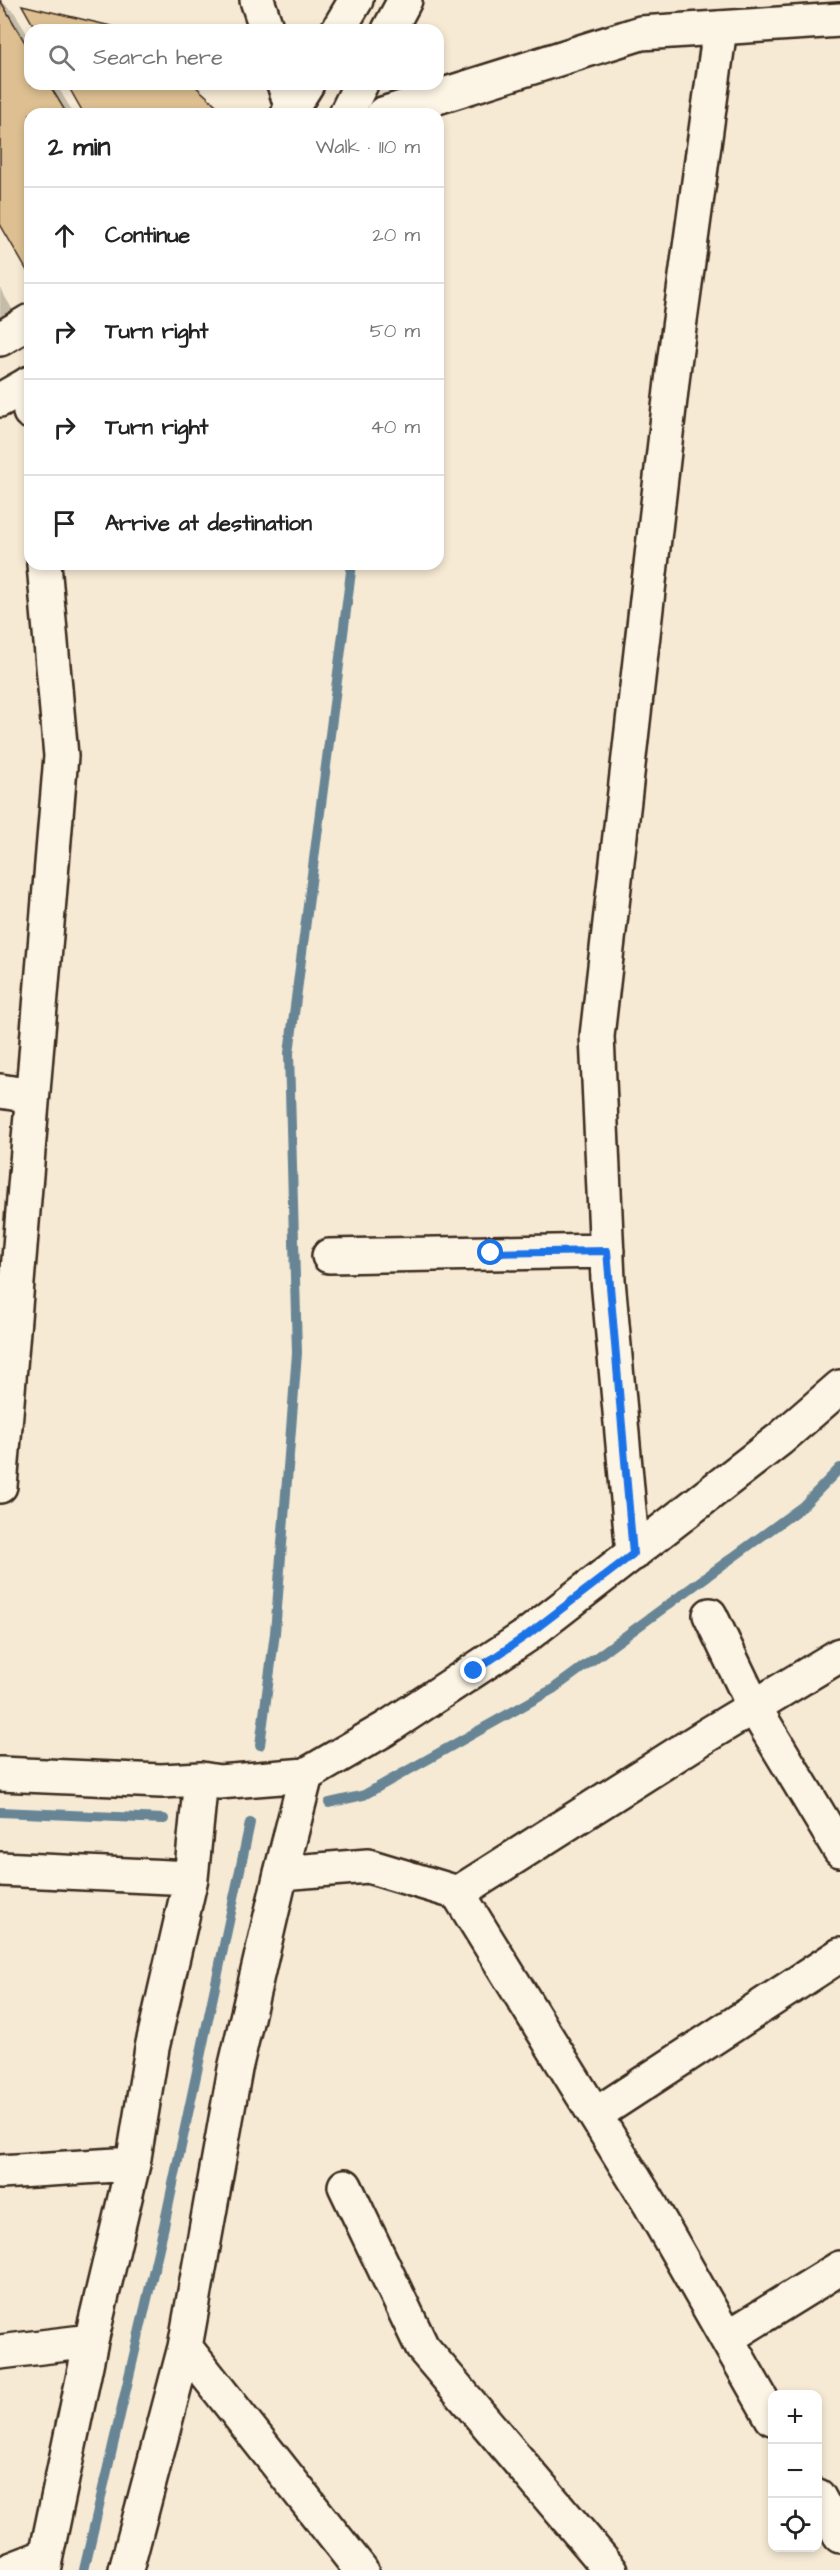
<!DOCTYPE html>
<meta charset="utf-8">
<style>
:root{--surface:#fff;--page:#f6f6f6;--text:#222;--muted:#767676;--line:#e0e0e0}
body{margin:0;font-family:"Architects Daughter",sans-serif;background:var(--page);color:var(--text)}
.controls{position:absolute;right:18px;bottom:18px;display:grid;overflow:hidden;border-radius:12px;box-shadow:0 3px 9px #0003}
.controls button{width:54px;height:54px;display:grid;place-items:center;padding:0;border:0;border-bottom:2px solid var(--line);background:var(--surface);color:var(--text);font:30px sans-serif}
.stop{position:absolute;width:18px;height:18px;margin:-14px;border:4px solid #1a73e8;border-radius:50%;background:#fff}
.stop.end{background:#1a73e8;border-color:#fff;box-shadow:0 2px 6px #0008}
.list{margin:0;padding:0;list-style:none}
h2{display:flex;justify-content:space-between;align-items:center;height:78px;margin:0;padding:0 24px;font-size:26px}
h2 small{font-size:20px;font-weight:400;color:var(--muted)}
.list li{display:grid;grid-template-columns:39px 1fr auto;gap:18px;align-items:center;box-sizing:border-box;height:96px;padding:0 24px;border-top:2px solid var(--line)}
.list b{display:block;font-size:22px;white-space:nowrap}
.list em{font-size:20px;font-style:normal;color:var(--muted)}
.icon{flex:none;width:33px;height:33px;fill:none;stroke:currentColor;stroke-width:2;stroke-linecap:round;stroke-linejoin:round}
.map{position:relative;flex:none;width:840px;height:2570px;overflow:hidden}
.search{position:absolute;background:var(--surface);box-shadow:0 3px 9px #0003;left:24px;top:24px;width:420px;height:66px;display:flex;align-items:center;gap:15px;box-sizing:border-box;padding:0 21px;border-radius:18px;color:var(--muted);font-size:22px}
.panel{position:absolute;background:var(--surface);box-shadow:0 3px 9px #0003;left:24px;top:108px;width:420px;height:462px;border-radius:18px}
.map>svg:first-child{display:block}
.shadow{fill:#0003}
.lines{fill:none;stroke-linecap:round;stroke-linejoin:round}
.stream{stroke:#678595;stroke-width:10}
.building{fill:#ddbf91;stroke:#3b2a1e;stroke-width:1.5}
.minor-casing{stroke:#3b2a1e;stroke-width:38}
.major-casing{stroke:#3b2a1e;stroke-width:38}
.highway-casing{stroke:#3b2a1e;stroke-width:38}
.minor{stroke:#fcf5e5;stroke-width:33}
.major{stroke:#fcf5e5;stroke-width:33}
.highway{stroke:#fcf5e5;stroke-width:33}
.route{stroke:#1a73e8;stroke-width:8}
</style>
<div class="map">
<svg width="840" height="2570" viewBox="0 0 840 2570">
<rect width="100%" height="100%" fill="#f6ead4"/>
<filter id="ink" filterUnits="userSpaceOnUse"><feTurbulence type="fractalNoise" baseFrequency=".0167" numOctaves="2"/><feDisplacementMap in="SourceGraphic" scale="12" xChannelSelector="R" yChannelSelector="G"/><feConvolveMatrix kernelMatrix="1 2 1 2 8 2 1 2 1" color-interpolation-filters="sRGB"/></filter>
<g filter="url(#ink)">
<!-- shadow -->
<path class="shadow" d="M0,0L14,12L30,39V84H56L74,114H30V273L0,221Z
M0,288L15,314L0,323Z"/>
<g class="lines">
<!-- stream -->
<path class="stream" d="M260,1745L275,1633L297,1353L289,1053L352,564
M329,1803L364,1795L553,1689L803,1506L840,1468
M0,1812L164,1819
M84,2570L164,2226L250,1823"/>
</g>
<!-- building -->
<path class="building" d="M0,0L30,51V84H49L67,114H30V276L0,224Z
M22,5L128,30H36Z
M67,84H193L226,114H84Z"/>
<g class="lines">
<!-- minor casing -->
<g class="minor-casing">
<path id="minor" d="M28,384L30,412
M0,1091L32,1096
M329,1256L607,1251
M0,1486L61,756L44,564
M633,1554L608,1280L597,1036L674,364L720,28
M710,1615L754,1707L840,1850
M0,1774L161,1781L201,1779L219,1782L306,1775L385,1729L526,1636L780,1439L840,1387
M0,1869L191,1878
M281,1873L368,1866L458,1893L650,2204L772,2418
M458,1893L707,1735L840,1655
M595,2115L840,1955
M0,2172L133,2164
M345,2186L422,2347L611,2570
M727,2338L840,2268
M185,2347L361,2570
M0,2352L91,2341
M818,2496L840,2536
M10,2570L46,2556
M43,2570L91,2341L133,2164L152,2048L191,1878L201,1779
M126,2570L185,2347L235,2069L281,1873L306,1775"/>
</g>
<!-- major casing -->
<g class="major-casing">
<path id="major" d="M338,30L356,0
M389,30L405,0
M288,114L307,84
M346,114L361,84
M0,339L30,321
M0,400L30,383"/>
</g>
<!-- highway casing -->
<g class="highway-casing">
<path id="highway" d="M257,0L267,30
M284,84L292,109
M383,114L641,33L840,20"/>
</g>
<!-- minor -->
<use href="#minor" class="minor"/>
<!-- major -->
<use href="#major" class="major"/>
<!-- highway -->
<use href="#highway" class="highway"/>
</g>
</g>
<g class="lines" filter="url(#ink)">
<!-- route -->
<path class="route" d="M474,1671L526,1636L633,1554L607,1251L491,1253"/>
</g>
</svg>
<div class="controls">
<button>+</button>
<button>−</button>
<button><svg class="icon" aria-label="locate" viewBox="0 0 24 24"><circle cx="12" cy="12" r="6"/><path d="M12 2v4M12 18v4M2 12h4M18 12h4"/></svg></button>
</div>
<div class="stop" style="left:491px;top:1253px"></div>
<div class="stop end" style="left:474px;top:1671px"></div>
<div class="search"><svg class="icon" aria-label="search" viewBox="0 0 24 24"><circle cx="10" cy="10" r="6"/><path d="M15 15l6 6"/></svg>Search here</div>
<section class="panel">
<h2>2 min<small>Walk · 110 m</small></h2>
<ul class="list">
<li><svg class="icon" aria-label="ahead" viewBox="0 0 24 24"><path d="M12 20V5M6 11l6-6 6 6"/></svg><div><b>Continue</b></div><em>20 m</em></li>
<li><svg class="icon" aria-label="right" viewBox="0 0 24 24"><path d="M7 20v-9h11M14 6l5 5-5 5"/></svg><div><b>Turn right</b></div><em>50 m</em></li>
<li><svg class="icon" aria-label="right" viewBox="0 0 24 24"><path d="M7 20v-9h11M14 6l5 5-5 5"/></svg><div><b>Turn right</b></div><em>40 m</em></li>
<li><svg class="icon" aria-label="arrive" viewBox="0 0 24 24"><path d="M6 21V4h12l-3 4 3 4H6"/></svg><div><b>Arrive at destination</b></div></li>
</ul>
</section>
</div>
